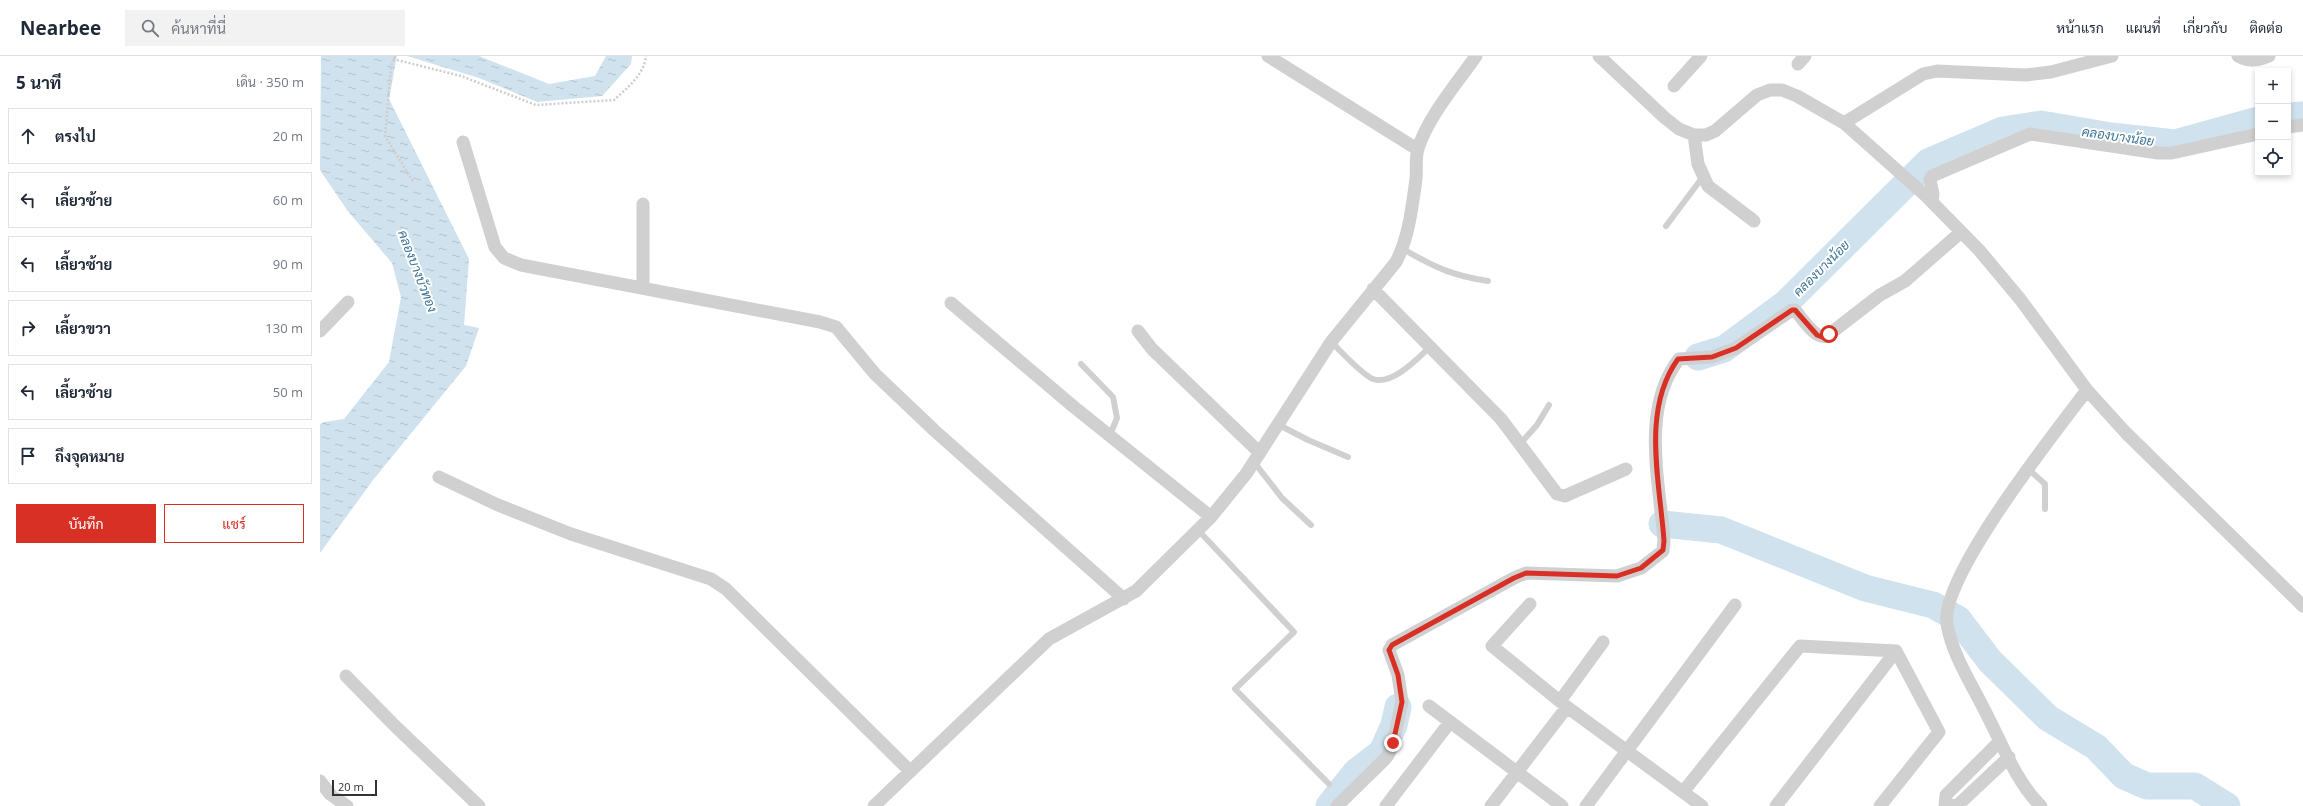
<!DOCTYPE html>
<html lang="th">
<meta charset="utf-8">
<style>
:root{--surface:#fff;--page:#f2f2f3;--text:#1f2937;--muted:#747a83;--line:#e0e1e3;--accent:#d93025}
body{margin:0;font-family:"Open Sans",Sarabun,sans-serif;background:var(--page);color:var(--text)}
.controls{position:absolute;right:12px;top:12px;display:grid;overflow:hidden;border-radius:0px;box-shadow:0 2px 6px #0003}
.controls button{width:36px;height:36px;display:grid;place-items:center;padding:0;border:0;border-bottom:1px solid var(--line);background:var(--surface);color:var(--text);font:20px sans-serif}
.scale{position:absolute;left:12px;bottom:10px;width:45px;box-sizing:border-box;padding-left:4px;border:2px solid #333;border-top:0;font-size:11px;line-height:14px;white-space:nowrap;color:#333;-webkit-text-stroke:3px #fff;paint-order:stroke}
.stop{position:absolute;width:12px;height:12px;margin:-9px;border:3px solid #d93025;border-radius:50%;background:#fff}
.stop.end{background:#d93025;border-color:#fff;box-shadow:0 1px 4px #0008}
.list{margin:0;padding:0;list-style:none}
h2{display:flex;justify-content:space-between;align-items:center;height:52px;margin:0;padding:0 16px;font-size:17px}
h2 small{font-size:13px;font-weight:400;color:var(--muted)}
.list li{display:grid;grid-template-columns:26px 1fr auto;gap:12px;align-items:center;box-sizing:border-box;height:56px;margin:0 8px 8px;padding:0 8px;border:1px solid var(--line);border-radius:0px}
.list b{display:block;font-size:15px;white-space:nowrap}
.list em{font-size:13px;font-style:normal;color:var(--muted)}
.actions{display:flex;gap:8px;padding:12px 16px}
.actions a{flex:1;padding:9px 0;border:1px solid var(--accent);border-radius:0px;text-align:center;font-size:14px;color:var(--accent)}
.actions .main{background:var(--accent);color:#fff}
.icon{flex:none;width:22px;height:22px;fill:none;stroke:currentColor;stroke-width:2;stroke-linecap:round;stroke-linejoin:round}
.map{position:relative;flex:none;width:1983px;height:750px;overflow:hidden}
header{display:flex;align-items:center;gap:24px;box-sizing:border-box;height:56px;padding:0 20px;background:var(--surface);border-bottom:1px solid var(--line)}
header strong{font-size:19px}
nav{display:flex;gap:22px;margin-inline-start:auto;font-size:14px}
.search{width:280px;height:36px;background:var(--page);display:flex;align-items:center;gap:10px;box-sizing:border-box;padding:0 14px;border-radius:0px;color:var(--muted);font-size:15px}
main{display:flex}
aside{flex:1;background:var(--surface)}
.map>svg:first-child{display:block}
.water{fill:url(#water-ripples)}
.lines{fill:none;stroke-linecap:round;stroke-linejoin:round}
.river{stroke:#cfe2ee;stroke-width:27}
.path{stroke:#cdcdcd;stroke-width:2.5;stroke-dasharray:2 2;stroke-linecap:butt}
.service{stroke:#d0d0d0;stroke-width:6}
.minor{stroke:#d0d0d0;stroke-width:13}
.route{stroke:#d93025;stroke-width:5}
.labels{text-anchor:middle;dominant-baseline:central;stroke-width:4;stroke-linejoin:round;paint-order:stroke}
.water-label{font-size:13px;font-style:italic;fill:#3f7597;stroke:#fff}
</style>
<header>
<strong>Nearbee</strong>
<div class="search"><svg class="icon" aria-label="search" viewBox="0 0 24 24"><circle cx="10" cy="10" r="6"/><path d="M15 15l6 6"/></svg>ค้นหาที่นี่</div>
<nav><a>หน้าแรก</a><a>แผนที่</a><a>เกี่ยวกับ</a><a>ติดต่อ</a></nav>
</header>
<main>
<aside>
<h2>5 นาที<small>เดิน · 350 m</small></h2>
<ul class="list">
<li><svg class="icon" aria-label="ahead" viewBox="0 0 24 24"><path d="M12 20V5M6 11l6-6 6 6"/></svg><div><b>ตรงไป</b></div><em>20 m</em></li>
<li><svg class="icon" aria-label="left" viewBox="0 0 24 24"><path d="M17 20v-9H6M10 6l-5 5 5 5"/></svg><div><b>เลี้ยวซ้าย</b></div><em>60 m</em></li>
<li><svg class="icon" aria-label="left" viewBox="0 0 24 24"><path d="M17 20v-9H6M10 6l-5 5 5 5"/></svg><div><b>เลี้ยวซ้าย</b></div><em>90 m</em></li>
<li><svg class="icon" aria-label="right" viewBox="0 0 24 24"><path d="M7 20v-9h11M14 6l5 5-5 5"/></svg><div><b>เลี้ยวขวา</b></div><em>130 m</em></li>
<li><svg class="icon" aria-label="left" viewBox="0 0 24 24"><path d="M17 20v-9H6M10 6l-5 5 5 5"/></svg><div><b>เลี้ยวซ้าย</b></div><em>50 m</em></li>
<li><svg class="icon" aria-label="arrive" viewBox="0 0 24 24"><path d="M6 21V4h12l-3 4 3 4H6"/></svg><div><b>ถึงจุดหมาย</b></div></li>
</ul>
<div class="actions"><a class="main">บันทึก</a><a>แชร์</a></div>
</aside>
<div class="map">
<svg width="1983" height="750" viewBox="0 0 1983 750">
<defs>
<pattern id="water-ripples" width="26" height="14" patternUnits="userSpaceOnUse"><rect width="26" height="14" fill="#cfe2ee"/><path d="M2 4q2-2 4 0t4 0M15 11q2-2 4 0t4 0" fill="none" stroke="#b2c2cd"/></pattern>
</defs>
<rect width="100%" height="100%" fill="#fff"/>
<!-- water -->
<path class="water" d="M1,0H77L69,43L149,203L144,269L159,272L146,310L53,424L0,497V368L4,366L24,363L69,306L81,241L72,207L27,154L0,114Z
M87,0H159L229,28L275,20L286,0H312L311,8L282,40L217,46L159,22Z"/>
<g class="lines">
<!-- river -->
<path class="river" d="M1968,60L1983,59
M1378,301L1404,293L1466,247L1608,106L1683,74L1721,68L1791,80L1855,87L1938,64
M1342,468L1401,474L1545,532L1613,549L1638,563L1670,605L1728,662L1776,691L1804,720L1827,730H1875L1907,750
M1009,750L1036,716L1062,696L1074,669L1078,651"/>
<!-- path -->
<path class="path" d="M75,0L71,11L65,80L94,127
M73,3L141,20L216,49L294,44C307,32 324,19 326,0"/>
<!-- service -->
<path class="service" d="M1346,170L1382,122
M1083,193C1114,211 1133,220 1168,225
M1011,286C1021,295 1041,318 1053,323C1072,330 1098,302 1110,291
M761,308L793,341L797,362L790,379
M959,369L988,384L1028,401
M1200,388L1217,369L1229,349
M934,406L962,442L991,469
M1708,413L1725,428V453
M878,474L974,576L915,633L1009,728"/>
<!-- minor -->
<path class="minor" d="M948,0L1097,93
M1279,0L1345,62L1359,73L1374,79H1386L1395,75L1437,39L1450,34H1462L1477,40L1524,67L1606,140L1659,194L1700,243L1767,334L1806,377L1983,550
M1918,0C1929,6 1937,5 1949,0
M1478,8L1485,0
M1354,30L1381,0
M1524,67L1603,18L1617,15L1706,19L1731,16L1792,0
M1968,71L1983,69
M1374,79L1378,108L1388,130L1434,165
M143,86L175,191L184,202L201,209L500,266L516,271L555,318L615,375L804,543
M1612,146L1613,138L1610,124L1612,120L1710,78L1838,97H1852L1938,78
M323,232V148
M1053,233L1181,363L1237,438L1245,440L1306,413
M631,247L754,351L891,461
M0,275L28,246
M818,275L832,293L940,397
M119,421L178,449L251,478L391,523L406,533L590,715
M1210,548L1172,590L1247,651L1382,750
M26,620L75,670L159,750
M1240,645L1283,586
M1109,650L1242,750
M0,725L10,738L27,750
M1363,736L1480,590L1576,595L1619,676L1560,750
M554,750L729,583L816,535L891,461L926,418L1011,286L1076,206C1089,181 1092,151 1096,123C1097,113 1095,102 1098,93C1107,62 1138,26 1156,0
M1017,750L1065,703L1069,697L1073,687L1082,646L1078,619L1069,594L1072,589L1194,522L1206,517L1297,520L1321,512L1343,495L1344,485C1340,427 1320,353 1359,303L1392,301L1416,292L1472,254H1475C1482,262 1495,284 1507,280L1560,239L1585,225L1640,177
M1066,750L1130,666
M1171,750L1247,651
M1266,750L1415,549
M1456,750L1576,595
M1625,750L1626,739L1680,685
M1631,750L1639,748L1689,701
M1721,750C1698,729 1681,686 1667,659C1653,630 1632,599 1627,568C1619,522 1736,375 1767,334"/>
</g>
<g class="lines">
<!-- route -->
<path class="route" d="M1073,687L1082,646L1078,619L1069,594L1072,589L1194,522L1206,517L1297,520L1321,512L1343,494L1344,485C1340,426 1321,354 1358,303L1392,301L1416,292L1472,254H1475L1497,279L1502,281L1509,278"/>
</g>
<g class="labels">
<!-- water labels -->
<g class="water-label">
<text transform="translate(1798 80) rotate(8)">คลองบางน้อย</text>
<text transform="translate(1501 212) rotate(-45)">คลองบางน้อย</text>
<text transform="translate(98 215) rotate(69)">คลองบางบัวทอง</text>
</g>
</g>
</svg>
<div class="controls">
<button>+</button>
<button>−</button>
<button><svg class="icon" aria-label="locate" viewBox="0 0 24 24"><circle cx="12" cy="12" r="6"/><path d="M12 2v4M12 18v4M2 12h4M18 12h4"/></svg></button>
</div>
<div class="scale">20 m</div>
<div class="stop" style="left:1509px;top:278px"></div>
<div class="stop end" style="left:1073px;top:687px"></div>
</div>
</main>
